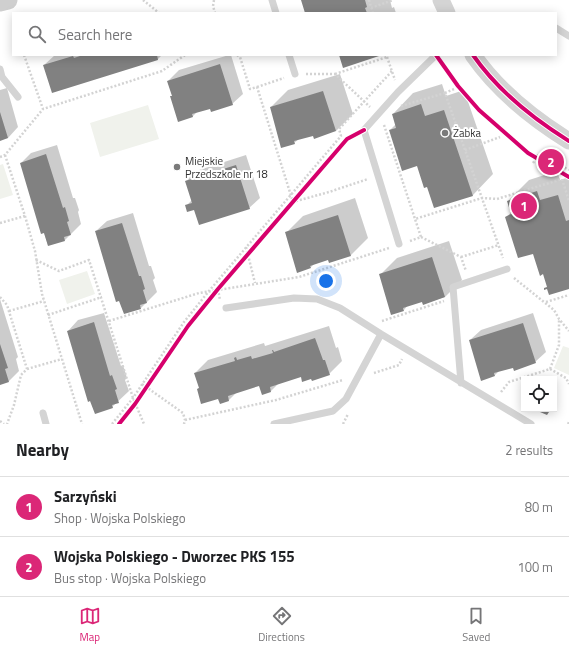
<!DOCTYPE html>
<meta charset="utf-8">
<style>
:root{--surface:#fff;--page:#f2f2f2;--text:#202124;--muted:#757577;--line:#e0e0e0;--accent:#db2777}
body{margin:0;font-family:"Titillium Web",sans-serif;background:var(--page);color:var(--text)}
.controls{position:absolute;right:12px;bottom:12px;display:grid;overflow:hidden;border-radius:0px;box-shadow:0 2px 10px #0003}
.controls button{width:36px;height:36px;display:grid;place-items:center;padding:0;border:0;border-bottom:1px solid var(--line);background:var(--surface);color:var(--text);font:20px sans-serif}
.you{position:absolute;left:326px;top:281px;width:14px;height:14px;margin:-10px;border:3px solid #fff;border-radius:50%;background:#1a73e8;box-shadow:0 0 0 6px #1a73e833}
.badge{display:grid;place-items:center;width:26px;height:26px;border-radius:50%;background:var(--accent);color:#fff;font-size:13px;font-weight:700}
.pin{position:absolute;translate:-50% -50%;border:2px solid #fff;box-shadow:0 1px 4px #0006}
.list{margin:0;padding:0;list-style:none}
h2{display:flex;justify-content:space-between;align-items:center;height:52px;margin:0;padding:0 16px;font-size:17px}
h2 small{font-size:13px;font-weight:400;color:var(--muted)}
.list li{display:grid;grid-template-columns:26px 1fr auto;gap:12px;align-items:center;box-sizing:border-box;height:60px;padding:0 16px;border-top:1px solid var(--line)}
.list b{display:block;font-size:15px;white-space:nowrap}
.list p{margin:0;font-size:13px;white-space:nowrap;color:var(--muted)}
.list em{font-size:13px;font-style:normal;color:var(--muted)}
.icon{flex:none;width:22px;height:22px;fill:none;stroke:currentColor;stroke-width:2;stroke-linecap:round;stroke-linejoin:round}
.map{position:relative;flex:none;width:569px;height:424px;overflow:hidden}
.search{position:absolute;background:var(--surface);box-shadow:0 2px 10px #0003;left:12px;right:12px;top:12px;height:44px;display:flex;align-items:center;gap:10px;box-sizing:border-box;padding:0 14px;border-radius:0px;color:var(--muted);font-size:15px}
.sheet{height:172px;background:var(--surface)}
nav{display:flex;justify-content:space-around;align-items:center;box-sizing:border-box;height:56px;border-top:1px solid var(--line);background:var(--surface);font-size:11px;color:var(--muted)}
nav a{display:grid;justify-items:center;gap:2px}
nav .on{color:var(--accent)}
.map>svg:first-child{display:block}
.green{fill:#f0f2ec}
.shadow{fill:#0003}
.building{fill:#818181}
.lines{fill:none;stroke-linecap:round;stroke-linejoin:round}
.path{stroke:#d3d3d3;stroke-width:2.5;stroke-dasharray:2 2;stroke-linecap:butt}
.service{stroke:#d4d4d4;stroke-width:7}
.tertiary{stroke:#d4d4d4;stroke-width:17}
.secondary{stroke:#cfcfcf;stroke-width:19}
.cycleway-casing{stroke:#fff;stroke-width:6}
.cycleway{stroke:#d6006c;stroke-width:4}
.poi-dot{fill:#7a7a7a;stroke:#fff;stroke-width:1.5}
.labels{text-anchor:middle;dominant-baseline:central;stroke-width:4;stroke-linejoin:round;paint-order:stroke}
.poi-label{font-size:11px;fill:#333;stroke:#fff;text-anchor:start}
</style>
<div class="map">
<svg width="569" height="424" viewBox="0 0 569 424">
<rect width="100%" height="100%" fill="#fff"/>
<!-- green -->
<path class="green" d="M148,105L159,139L100,157L90,123Z
M3,164L13,195L0,199V165Z
M87,271L95,294L67,304L59,280Z
M563,346L569,348V375L554,368Z"/>
<!-- shadow -->
<path class="shadow" d="M302,0H390L392,8L394,7L396,13H306Z
M55,55H162L158,59L53,92L44,65Z
M229,55H231L243,94L232,104L211,107L197,112L192,117L173,95L168,81L179,70Z
M340,74L353,114L336,131L313,134L299,139L294,143L282,147L271,107L288,90Z
M442,84L446,96L464,90L493,174L473,195L427,186L418,165L390,130L396,124L393,114L413,93Z
M7,88L18,127L8,138L0,140V90Z
M57,145L73,198H75L79,210L78,212L81,224L65,240L48,245L21,163L31,153Z
M246,155L260,198L249,208L194,209L186,206L192,200L186,181L196,171Z
M557,171L560,180L569,177V288L543,273L533,252L506,217L512,212L508,201L529,180Z
M355,198L368,238L351,255L330,261L329,259L315,263L310,268L286,233L303,216Z
M133,213L149,266H151L155,278L153,280L157,292L141,308L96,231L107,221Z
M449,241L462,280L445,297L423,304L422,301L408,305L404,310L380,275L397,258Z
M0,299L18,357L16,359L19,371L9,381L0,384Z
M104,313L121,366L123,365L127,378L125,380L129,391L112,407L68,331L78,320Z
M533,313L546,352L535,362L499,371L495,375L470,340L481,330Z
M329,326L336,348L338,347L342,361L329,374L312,378L301,376L279,383L271,391L260,385L237,392L229,400L198,389L200,387L195,373L208,360L264,343L265,346Z
M554,397L557,399L554,405Z"/>
<!-- building -->
<path class="building" d="M301,0H365L367,7L365,8L367,13H305Z
M79,55H157L158,60L52,93L43,65L73,56L74,58L80,56Z
M339,55H382L343,68Z
M220,64L233,105L211,112L210,109L192,114L193,117L178,122L170,96H172L167,81Z
M323,91L336,131L314,139L313,136L294,141L295,144L281,148L270,107Z
M421,104L425,116L444,110L473,196L434,208L427,187L424,188L417,166L402,171L389,130L396,128L392,114Z
M0,112L8,138L0,141Z
M46,154L63,208L65,207L69,221L67,222L71,235L64,237L65,241L48,246L44,233L41,234L20,163Z
M236,165L250,209L199,225L194,210L187,212L185,205L192,203L185,181Z
M537,191L540,200L558,195L566,221L569,220V289L549,295L547,289L544,290V288L547,287L543,274L540,276L533,254L518,258L505,217L511,214L507,201Z
M338,215L351,256L329,263L328,260L310,266L311,268L297,273L285,232Z
M122,223L139,276H141L145,289L143,290L147,303L140,305L141,309L124,314L119,301L116,302L95,231Z
M432,257L445,297L423,305L422,302L403,308L404,311L391,315L379,274Z
M94,322L110,376L112,375L117,389L115,390L119,403L112,405L113,408L95,414L90,401L88,402L67,331Z
M523,323L536,363L514,371L513,368L494,373L495,376L481,381L469,340Z
M315,338L323,360H325L330,375L312,381L311,379L302,382L301,377L270,387L271,392L262,395L259,386L228,396L229,401L220,404L218,399L201,404L197,389L199,388L194,373L235,361L234,358L236,357L237,360L251,356L252,359L273,353L272,350H273L274,352Z
M0,344L8,368L5,369L9,382L0,385Z
M542,409H551L547,415L540,412Z"/>
<g class="lines">
<!-- path -->
<path class="path" d="M143,0L159,13
M214,0L213,6L215,13
M369,0L373,13
M371,8L393,0
M24,55L43,109
M237,55L240,57L250,89L257,87L293,202L329,192L368,179
M387,57L395,80
M306,74H335L370,107
M335,74L387,57
M257,87L284,78
M454,89L445,93L503,258
M401,106L445,93
M384,125L415,219
M465,150L500,137
M5,155L25,216L35,251L42,294L82,424
M0,157L5,155L43,109L162,71L185,55
M533,163L539,154L569,170
M566,180L569,174
M0,223L25,216
M421,237L461,257L466,271
M410,241L421,237L415,219L482,198L497,199L562,179L569,201
M246,247L255,283
M461,257L499,245
M36,260L59,271L89,260L133,398L144,424
M514,278L554,310L559,319L569,331
M218,289L220,300
M0,297L7,305L27,369L21,375L14,405L7,424
M546,302L569,295
M9,311L44,301
M48,315L102,297
M109,321L199,293L299,277L389,248
M382,321L444,301
M27,369L62,359
M550,369L566,378L569,384
M374,373L399,365L402,359
M142,384L183,413L185,420L184,424
M501,392L509,382L550,369L559,345V320
M185,420L276,400L343,380
M0,421L4,424
M112,424L133,398L184,322L209,291L341,136L339,129L392,71
M343,424L348,414
M568,424L569,422"/>
<!-- service -->
<path class="service" d="M272,0L276,13
M556,28L569,36
M289,55L295,74
M0,69L2,77L18,97
M399,244L364,130L398,92L436,55
M226,308L294,298L317,299L340,308L381,334L531,424
M461,383L453,287L507,269
M43,413L46,424
M274,424L333,411L346,399L381,334"/>
<!-- tertiary -->
<path class="tertiary" d="M441,0L447,13
M473,55C498,91 532,118 569,141"/>
<!-- secondary -->
<path class="secondary" d="M0,2L8,0"/>
<!-- cycleway casing -->
<g class="cycleway-casing">
<path id="cycleway" d="M436,55L458,86L479,110L528,153L569,177
M473,55C498,91 532,118 569,141
M119,424L135,404L188,326L218,289L347,139L364,130"/>
</g>
<!-- cycleway -->
<use href="#cycleway" class="cycleway"/>
</g>
<!-- markers -->
<g class="poi-dot">
<circle cx="445" cy="133" r="4"/>
<circle cx="177" cy="167" r="4"/>
</g>
<g class="labels">
<!-- poi labels -->
<g class="poi-label">
<text x="453" y="133">Żabka</text>
<text x="185" y="161">Miejskie<tspan x="185" dy="13">Przedszkole nr 18</tspan></text>
</g>
</g>
</svg>
<div class="controls">
<button><svg class="icon" aria-label="locate" viewBox="0 0 24 24"><circle cx="12" cy="12" r="6"/><path d="M12 2v4M12 18v4M2 12h4M18 12h4"/></svg></button>
</div>
<div class="you"></div>
<div class="pin badge" style="left:524px;top:206px">1</div>
<div class="pin badge" style="left:551px;top:162px">2</div>
<div class="search"><svg class="icon" aria-label="search" viewBox="0 0 24 24"><circle cx="10" cy="10" r="6"/><path d="M15 15l6 6"/></svg>Search here</div>
</div>
<section class="sheet">
<h2>Nearby<small>2 results</small></h2>
<ul class="list">
<li><span class="badge">1</span><div><b>Sarzyński</b><p>Shop · Wojska Polskiego</p></div><em>80 m</em></li>
<li><span class="badge">2</span><div><b>Wojska Polskiego - Dworzec PKS 155</b><p>Bus stop · Wojska Polskiego</p></div><em>100 m</em></li>
</ul>
</section>
<nav>
<a class="on"><svg class="icon" aria-label="map" viewBox="0 0 24 24"><path d="M3 6l6-2 6 2 6-2v14l-6 2-6-2-6 2zM9 4v14M15 6v14"/></svg>Map</a>
<a><svg class="icon" aria-label="directions" viewBox="0 0 24 24"><path d="M12 3l9 9-9 9-9-9zM9 14v-3h6M13 9l2 2-2 2"/></svg>Directions</a>
<a><svg class="icon" aria-label="saved" viewBox="0 0 24 24"><path d="M7 4h10v16l-5-4-5 4z"/></svg>Saved</a>
</nav>
